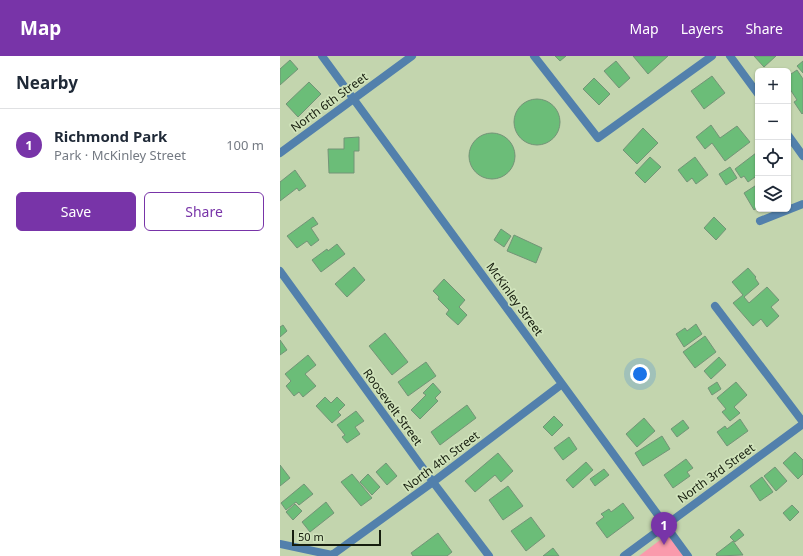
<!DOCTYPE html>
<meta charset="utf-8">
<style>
:root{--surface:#fff;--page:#f6f6f7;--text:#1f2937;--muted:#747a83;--line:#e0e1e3;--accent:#7834a8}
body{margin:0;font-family:"Noto Sans",sans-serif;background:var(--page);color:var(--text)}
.controls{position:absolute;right:12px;top:12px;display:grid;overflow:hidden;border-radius:6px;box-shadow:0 1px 3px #0004}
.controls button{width:36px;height:36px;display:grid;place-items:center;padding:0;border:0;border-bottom:1px solid var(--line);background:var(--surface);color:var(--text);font:20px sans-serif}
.scale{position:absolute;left:12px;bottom:10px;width:89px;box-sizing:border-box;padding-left:4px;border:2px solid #161d0e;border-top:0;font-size:11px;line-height:14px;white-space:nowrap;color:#161d0e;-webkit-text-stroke:3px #d0e3bb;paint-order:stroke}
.you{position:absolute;left:360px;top:318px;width:14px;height:14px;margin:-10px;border:3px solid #fff;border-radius:50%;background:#1a73e8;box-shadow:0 0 0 6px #1a73e833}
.badge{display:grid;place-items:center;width:26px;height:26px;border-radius:50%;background:var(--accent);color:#fff;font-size:13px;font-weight:700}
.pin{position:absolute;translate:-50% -33px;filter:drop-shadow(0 1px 2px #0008)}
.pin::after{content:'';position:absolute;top:21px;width:14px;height:12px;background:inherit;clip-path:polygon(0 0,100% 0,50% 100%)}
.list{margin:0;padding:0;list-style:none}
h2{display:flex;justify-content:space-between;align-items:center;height:52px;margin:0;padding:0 16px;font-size:17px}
h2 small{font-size:13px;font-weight:400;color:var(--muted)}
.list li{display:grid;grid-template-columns:26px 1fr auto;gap:12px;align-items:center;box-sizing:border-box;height:72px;padding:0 16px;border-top:1px solid var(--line)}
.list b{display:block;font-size:15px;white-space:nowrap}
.list p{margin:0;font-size:13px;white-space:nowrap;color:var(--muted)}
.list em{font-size:13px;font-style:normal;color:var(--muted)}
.actions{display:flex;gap:8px;padding:12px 16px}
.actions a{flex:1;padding:9px 0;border:1px solid var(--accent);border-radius:6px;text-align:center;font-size:14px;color:var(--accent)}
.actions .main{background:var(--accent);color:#fff}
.icon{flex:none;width:22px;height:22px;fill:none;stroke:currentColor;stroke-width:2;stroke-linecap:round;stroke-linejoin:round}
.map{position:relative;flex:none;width:523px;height:500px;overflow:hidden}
header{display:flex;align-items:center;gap:24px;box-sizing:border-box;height:56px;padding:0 20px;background:var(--accent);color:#fff}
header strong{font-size:19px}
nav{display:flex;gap:22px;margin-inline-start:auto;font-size:14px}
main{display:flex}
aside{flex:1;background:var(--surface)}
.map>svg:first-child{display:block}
.green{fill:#fa9aac}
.building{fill:#6bbd78;stroke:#739477}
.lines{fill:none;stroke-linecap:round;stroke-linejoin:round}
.minor{stroke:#5280ac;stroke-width:8}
.tertiary{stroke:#5280ac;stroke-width:8}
.labels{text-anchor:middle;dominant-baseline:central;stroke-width:3.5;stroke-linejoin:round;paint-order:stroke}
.street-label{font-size:12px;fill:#161d0e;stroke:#d0e3bb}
</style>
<header>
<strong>Map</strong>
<nav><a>Map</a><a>Layers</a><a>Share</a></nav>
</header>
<main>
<aside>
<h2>Nearby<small></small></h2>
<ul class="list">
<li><span class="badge">1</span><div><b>Richmond Park</b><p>Park · McKinley Street</p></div><em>100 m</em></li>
</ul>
<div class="actions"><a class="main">Save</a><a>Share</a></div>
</aside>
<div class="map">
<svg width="523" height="500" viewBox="0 0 523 500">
<rect width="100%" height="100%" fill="#c3d5ae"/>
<!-- green -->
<path class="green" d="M388,478L403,500H359Z"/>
<!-- building -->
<path class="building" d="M275,0H286L280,5Z
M353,0H388L368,18Z
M474,0H496L484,11Z
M10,4L18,13L0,29V13Z
M336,5L350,22L339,32L324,15Z
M523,5V17L517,10Z
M517,14L523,23V57L522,58L514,46L517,44L508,30V20Z
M432,20L445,37L424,53L411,35Z
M314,22L330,38L319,49L303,33Z
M29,26L41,38L18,61L6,48Z
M234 66a23 23 0 1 1 46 0a23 23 0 1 1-46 0Z
M431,69L440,82L457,70L470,86L445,105L432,87L425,93L416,81Z
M363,72L378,87L357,108L343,94Z
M189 100a23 23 0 1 1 46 0a23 23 0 1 1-46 0Z
M79,81V95H74V117H49L48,93H64V82Z
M476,97L478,99V119L468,126L464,120L461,122L455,113Z
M370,101L381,111L365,127L355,117Z
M415,101L428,119L416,128L412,122L407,126L398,114Z
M450,111L457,122L446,129L439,118Z
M15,114L26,130L19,135L17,132L0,145V126Z
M478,128V151L474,154L464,137Z
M33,161L38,168L31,172L39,184L31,190L27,185L17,192L7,180Z
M434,161L446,173L436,184L424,172Z
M221,173L231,180L224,191L214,184Z
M234,179L262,192L256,207L227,195Z
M57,188L65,198L41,216L32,204L47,193L48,195Z
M74,211L85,224L67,241L55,228Z
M468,212L476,221L475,222L479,228L464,241L469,247L487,231L499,244L491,251L499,260L487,271L481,263L473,270L453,247L463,239L452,226Z
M164,223L185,244L179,251L187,259L178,269L166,258L169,254L158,243L159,241L153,235Z
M416,268L422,278L404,291L396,278L405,272L407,275Z
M3,269L7,275L0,281V271Z
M105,277L128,306L112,319L89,290Z
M425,280L436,296L415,312L403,296Z
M0,284L7,294L0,299Z
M28,299L36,309L25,318L36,330L23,341L19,336L14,340L6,330L11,325L5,318Z
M439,301L446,309L431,323L424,315Z
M146,306L156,320L128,340L118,326Z
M437,326L441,333L432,339L428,332Z
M456,326L467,339L454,351L460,357L450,365L442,356L446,353L437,342Z
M153,327L161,336L155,342L158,345L140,363L131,354L146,339L143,337Z
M45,341L51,347L57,341L65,349L58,356L61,359L52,367L36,350Z
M187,349L196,362L160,389L151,376Z
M76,355L84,365L75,371L80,378L67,387L62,381L65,379L57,369Z
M274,360L283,369L272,380L263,371Z
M364,362L375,375L357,391L346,378Z
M460,363L468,375L447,390L437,376L445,370L447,373Z
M403,364L409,372L397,381L391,373Z
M382,380L390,393L363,410L355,397Z
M289,381L297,393L283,404L274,392Z
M515,396L523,404V418L518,423L503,407Z
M218,397L233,415L221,426L215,419L195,436L185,425Z
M406,403L413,412L407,416L410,420L393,432L384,419Z
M306,406L313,414L293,432L286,424Z
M106,407L117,420L107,429L96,416Z
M0,409L10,422L0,430Z
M495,411L507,425L496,435L484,420Z
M324,413L329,419L315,430L310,423Z
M72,418L92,442L81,450L61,426Z
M88,418L100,431L92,439L80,426Z
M482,421L493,436L480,445L470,430Z
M24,428L33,438L19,449L16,446L6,454L1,447Z
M228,430L243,450L223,464L209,444Z
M46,446L54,457L30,476L22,466Z
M343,447L354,462L327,482L316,467L324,461L321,458L329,453L331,456Z
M15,448L22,455L13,464L6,456Z
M512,449L519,456L510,465L503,457Z
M251,461L265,480L246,495L231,475Z
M459,473L464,479L455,486L450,481Z
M158,477L172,496L167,500H133L131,497Z
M453,485L463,499L437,500L436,498Z
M273,492L279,500H263Z"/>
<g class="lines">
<!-- minor -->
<path class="minor" d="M42,0L408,500
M254,0L318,82L432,0
M450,0L478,38
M508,79L523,100
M0,97L132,0
M480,165L523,148
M0,215L153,426L209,500
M435,250L523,366
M0,488L52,499L153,426L282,328"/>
<!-- tertiary -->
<path class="tertiary" d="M344,500L523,368"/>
</g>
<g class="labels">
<!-- street labels -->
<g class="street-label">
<text transform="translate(49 46) rotate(-36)">North 6th Street</text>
<text transform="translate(235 243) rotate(54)">McKinley Street</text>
<text transform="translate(113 351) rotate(54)">Roosevelt Street</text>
<text transform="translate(161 405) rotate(-37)">North 4th Street</text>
<text transform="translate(436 417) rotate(-36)">North 3rd Street</text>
</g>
</g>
</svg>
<div class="controls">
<button>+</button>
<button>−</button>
<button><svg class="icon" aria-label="locate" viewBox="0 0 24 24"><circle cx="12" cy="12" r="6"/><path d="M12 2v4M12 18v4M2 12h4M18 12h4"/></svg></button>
<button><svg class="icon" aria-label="layers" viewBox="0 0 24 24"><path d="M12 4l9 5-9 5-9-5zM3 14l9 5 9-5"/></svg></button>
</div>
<div class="scale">50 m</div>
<div class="you"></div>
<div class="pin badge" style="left:384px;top:489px">1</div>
</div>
</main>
